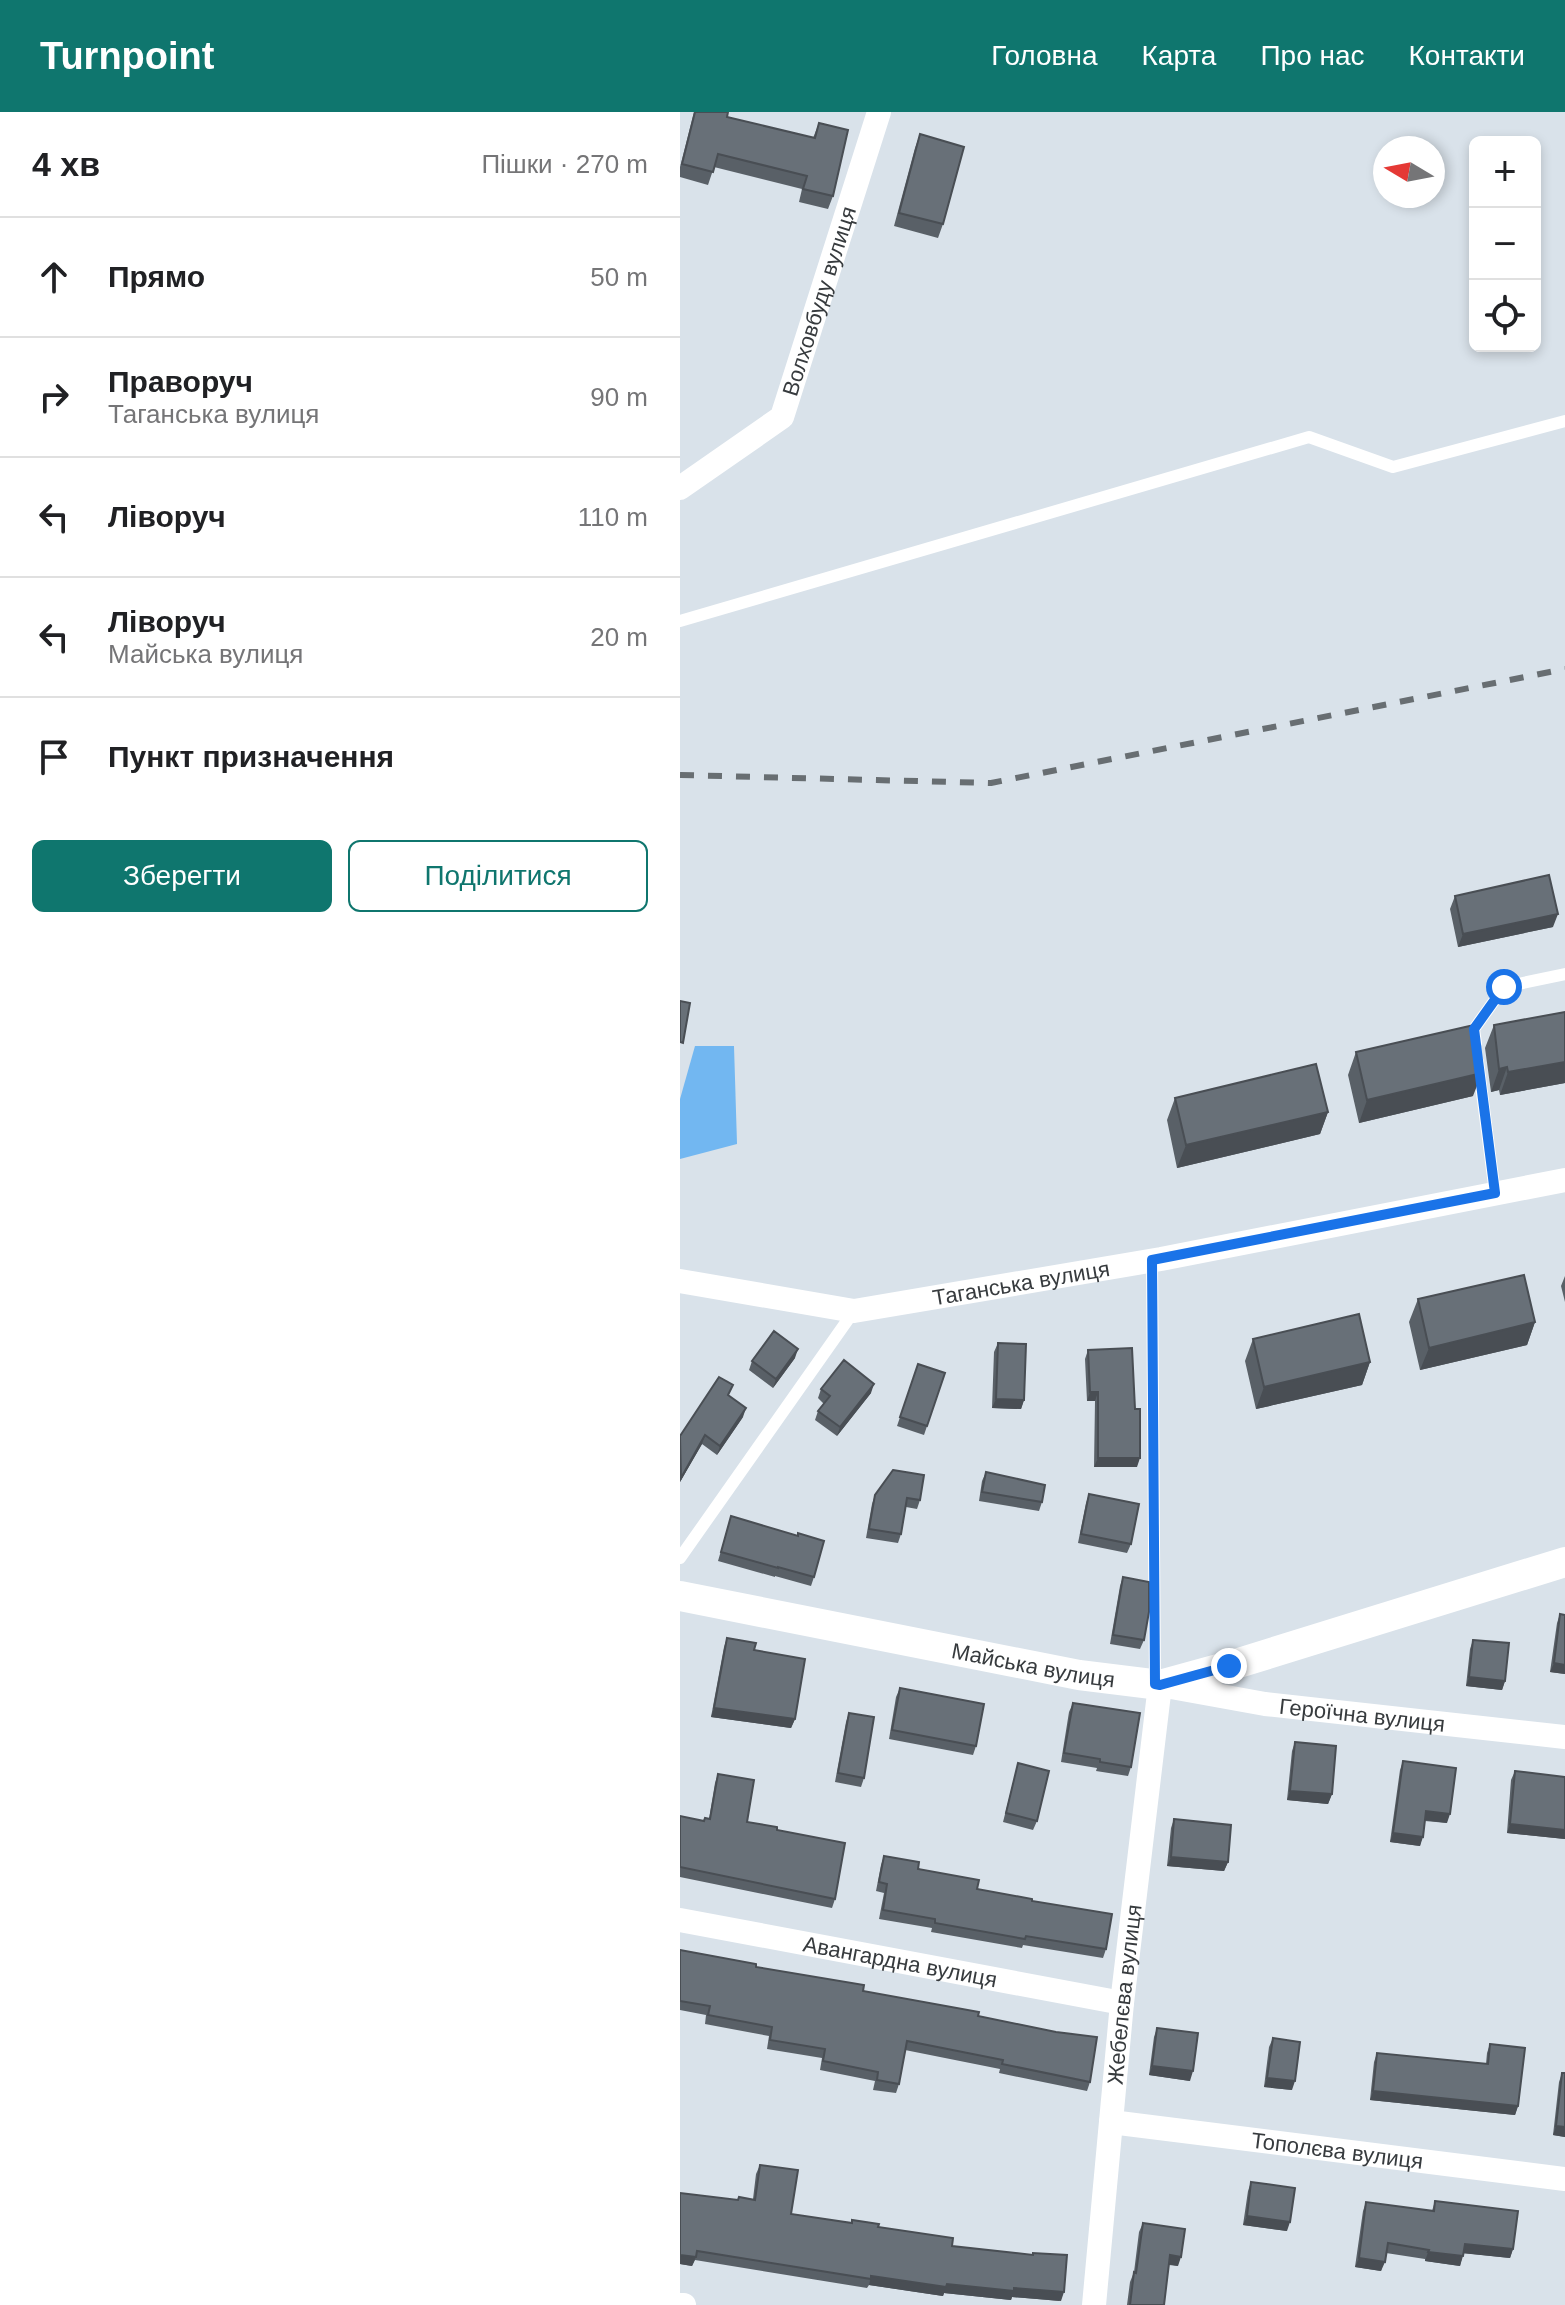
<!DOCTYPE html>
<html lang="uk">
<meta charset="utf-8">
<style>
:root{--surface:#fff;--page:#f2f2f2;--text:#202124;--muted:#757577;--line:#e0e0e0;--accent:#0f766e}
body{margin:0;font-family:Helvetica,sans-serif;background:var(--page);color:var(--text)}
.controls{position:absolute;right:24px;top:24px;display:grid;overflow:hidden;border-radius:12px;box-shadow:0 4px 12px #0003}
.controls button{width:72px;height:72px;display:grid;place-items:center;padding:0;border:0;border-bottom:2px solid var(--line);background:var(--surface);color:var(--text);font:40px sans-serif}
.compass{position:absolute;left:693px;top:24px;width:72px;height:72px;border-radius:50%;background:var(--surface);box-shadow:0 4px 12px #0003;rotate:280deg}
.stop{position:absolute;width:24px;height:24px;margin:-18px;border:6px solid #1a73e8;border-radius:50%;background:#fff}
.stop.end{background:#1a73e8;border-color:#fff;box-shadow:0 2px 8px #0008}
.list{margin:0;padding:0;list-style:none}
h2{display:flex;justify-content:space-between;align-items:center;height:104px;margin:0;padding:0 32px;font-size:34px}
h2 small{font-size:26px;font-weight:400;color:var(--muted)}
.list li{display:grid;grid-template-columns:52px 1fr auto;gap:24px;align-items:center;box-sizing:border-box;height:120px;padding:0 32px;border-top:2px solid var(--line)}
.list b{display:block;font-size:30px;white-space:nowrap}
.list p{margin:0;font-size:26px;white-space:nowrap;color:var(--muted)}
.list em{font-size:26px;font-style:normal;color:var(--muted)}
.actions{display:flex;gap:16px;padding:24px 32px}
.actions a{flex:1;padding:18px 0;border:2px solid var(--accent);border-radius:12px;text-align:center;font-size:28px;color:var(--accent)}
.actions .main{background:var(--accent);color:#fff}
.icon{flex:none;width:44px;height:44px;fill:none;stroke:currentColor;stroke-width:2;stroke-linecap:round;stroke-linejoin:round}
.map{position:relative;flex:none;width:885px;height:2193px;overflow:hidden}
header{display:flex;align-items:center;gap:48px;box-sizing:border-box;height:112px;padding:0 40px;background:var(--accent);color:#fff}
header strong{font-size:38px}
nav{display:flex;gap:44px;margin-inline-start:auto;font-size:28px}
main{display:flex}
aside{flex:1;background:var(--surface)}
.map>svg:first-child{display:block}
.forest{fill:#72b7f1}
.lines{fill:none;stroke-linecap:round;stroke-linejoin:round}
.service{stroke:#fff;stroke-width:12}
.minor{stroke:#fff;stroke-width:24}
.tertiary{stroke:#fff;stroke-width:30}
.rail{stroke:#686e72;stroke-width:6;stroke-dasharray:14 14;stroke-linecap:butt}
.wall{fill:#596067}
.shaded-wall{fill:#494e54}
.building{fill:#687078;stroke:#494e54;stroke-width:2}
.route{stroke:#1a73e8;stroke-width:10}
.labels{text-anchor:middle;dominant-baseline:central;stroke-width:8;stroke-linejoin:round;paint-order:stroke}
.street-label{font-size:22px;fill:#373b3e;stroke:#fff}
</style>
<header>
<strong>Turnpoint</strong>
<nav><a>Головна</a><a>Карта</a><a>Про нас</a><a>Контакти</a></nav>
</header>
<main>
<aside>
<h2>4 хв<small>Пішки · 270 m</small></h2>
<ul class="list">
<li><svg class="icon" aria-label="ahead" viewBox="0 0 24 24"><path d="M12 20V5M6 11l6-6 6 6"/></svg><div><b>Прямо</b></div><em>50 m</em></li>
<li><svg class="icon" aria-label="right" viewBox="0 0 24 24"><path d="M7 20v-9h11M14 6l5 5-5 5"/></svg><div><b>Праворуч</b><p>Таганська вулиця</p></div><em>90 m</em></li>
<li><svg class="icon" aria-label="left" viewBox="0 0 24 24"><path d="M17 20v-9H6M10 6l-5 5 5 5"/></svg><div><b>Ліворуч</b></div><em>110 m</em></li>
<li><svg class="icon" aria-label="left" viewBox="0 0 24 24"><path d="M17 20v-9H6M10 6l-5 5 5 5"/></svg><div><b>Ліворуч</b><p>Майська вулиця</p></div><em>20 m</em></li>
<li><svg class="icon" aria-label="arrive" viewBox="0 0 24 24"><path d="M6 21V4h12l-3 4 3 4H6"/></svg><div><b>Пункт призначення</b></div></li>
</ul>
<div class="actions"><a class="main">Зберегти</a><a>Поділитися</a></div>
</aside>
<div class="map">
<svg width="885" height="2193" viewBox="0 0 885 2193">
<rect width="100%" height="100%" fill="#d9e2ea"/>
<!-- forest -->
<path class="forest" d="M15,934H54L57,1032L0,1047V987Z"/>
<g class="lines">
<!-- service -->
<path class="service" d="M0,509L629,325L713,355L885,309
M796,931L794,917L824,875L885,862
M798,950L815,1081
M472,1148L475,1572
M0,1446L174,1199"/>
<!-- minor -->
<g class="minor">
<path id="s1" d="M0,376L102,305L199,0"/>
<path id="s2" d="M0,1169L174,1199L481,1147L885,1068"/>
<path id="s3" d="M0,1808L442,1891"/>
<path id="s4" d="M431,2010L885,2067"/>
<path d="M0,2193H4"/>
<path id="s5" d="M414,2193L442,1891L480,1573L585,1592L885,1625"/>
</g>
<!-- tertiary -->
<path class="tertiary" id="s6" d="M0,1484L399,1563L480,1573L549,1554L885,1450"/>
<!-- rail -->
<path class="rail" d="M0,663L311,671L885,557"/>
</g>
<!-- wall -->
<path class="wall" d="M14,0H48L47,5L133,26L139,11L153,84L148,97L119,90L122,77L34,55L28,73L0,65V55Z
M240,22L263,112L258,126L214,114L235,36Z
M775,784L873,815L778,835L770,797Z
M885,900V971L820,983L819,978L811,980L805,936L814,913Z
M676,940L793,984L679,1011L668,963Z
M495,986L648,1000L640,1022L497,1056L487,1008Z
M885,1164V1190L881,1174Z
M738,1187L855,1210L847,1233L740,1258L729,1210Z
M573,1227L690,1250L682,1273L576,1297L565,1249Z
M318,1231L344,1288L341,1297L312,1296L314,1240Z
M408,1238L457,1355H414L415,1289H407L405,1247Z
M115,1246L93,1276L69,1258L72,1249Z
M238,1252L265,1261L244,1323L217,1314Z
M141,1277L191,1281L157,1324L135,1308L138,1299L144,1292L138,1286Z
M63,1305L37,1343L22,1332L0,1370V1324Z
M213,1358L240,1388L237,1397L226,1395L221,1422L218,1431L186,1426L192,1392L195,1383Z
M306,1360L362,1390L359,1399L299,1389L302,1369Z
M409,1382L451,1432L447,1441L398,1431L406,1391Z
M51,1404L134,1465L131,1474L95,1464V1465L38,1449Z
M443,1465L464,1528L460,1537L430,1532L440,1474Z
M880,1502L885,1503V1562L870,1560L877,1511Z
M47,1526L74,1538L115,1607L111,1616L31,1605L44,1535Z
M793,1528L825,1569L822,1578L786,1574L790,1537Z
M220,1576L296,1634L293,1643L209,1627L216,1585Z
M393,1591L451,1655L448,1664L416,1659L417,1656L381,1650L389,1600Z
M169,1601L184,1666L181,1675L155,1670L166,1610Z
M615,1630L652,1682L648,1692L607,1688L612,1639Z
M723,1649L767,1711L745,1709L740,1734L710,1730L720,1658Z
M338,1651L357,1709L353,1718L323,1710Z
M835,1659L885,1665V1727L827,1721L831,1668Z
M38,1662L67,1710L97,1718L155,1787L152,1796L0,1765V1704L24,1709L29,1707L35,1671Z
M494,1707L548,1750L544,1759L487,1754L491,1716Z
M204,1744L297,1777L352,1789L426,1837L423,1846L343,1833L342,1836L251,1820L252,1816L199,1807L204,1781L196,1779L201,1753Z
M0,1838L298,1904L410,1970L407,1979L319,1961L320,1957L225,1938L219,1972L216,1981L193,1978L195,1969L140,1958L142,1946L87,1937L89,1924L25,1912L26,1903L0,1898Z
M477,1916L510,1969L469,1963L474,1925Z
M593,1926L612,1978L584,1975L589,1935Z
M810,1932L838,1994L835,2003L690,1988L694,1950L697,1941L806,1952L807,1941Z
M882,1961H885V2025L873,2023L879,1970Z
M80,2053L111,2102L198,2115L272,2134L381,2189L332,2185L331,2188L264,2181L263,2184L189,2173L187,2176L15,2148L12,2154L0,2152L57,2088L73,2087L76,2062Z
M571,2070L607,2119L563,2113L568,2079Z
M755,2089L833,2137L830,2146L783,2141L780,2154L745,2149V2147L706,2141L701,2159L675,2155L683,2099L686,2090L752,2099Z
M463,2111L498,2154L489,2153L484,2193H447L450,2170L454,2160L459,2120Z"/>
<!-- shaded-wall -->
<path class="shaded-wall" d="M878,802L873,815L778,835L783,822Z
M885,950V971L820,983L828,960Z
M827,955L819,978L811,980L819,957Z
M802,961L793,984L679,1011L687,988Z
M648,1000L640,1022L497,1056L506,1033Z
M855,1210L847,1233L740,1258L749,1236Z
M118,1237L115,1246L93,1276L96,1267Z
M690,1250L682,1273L576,1297L584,1275Z
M194,1272L191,1281L157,1324L160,1315Z
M410,1280H418L415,1289H407Z
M316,1287L344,1288L341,1297L312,1296Z
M66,1296L63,1305L37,1343L40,1334Z
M25,1323L22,1332L0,1370L1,1366Z
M418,1346H460L457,1355H414Z
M874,1551L885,1553V1562L870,1560Z
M789,1565L825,1569L822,1578L786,1574Z
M34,1596L115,1607L111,1616L31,1605Z
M610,1679L652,1682L648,1692L607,1688Z
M746,1699L770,1702L767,1711L743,1708Z
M830,1712L885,1718V1727L827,1721Z
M713,1721L743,1725L740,1734L710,1730Z
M491,1745L548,1750L544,1759L487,1754Z
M472,1954L513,1959L510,1969L469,1963Z
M587,1966L615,1969L612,1978L584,1975Z
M693,1979L838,1994L835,2003L690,1988Z
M876,2014L885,2015V2025L873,2023Z
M567,2104L610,2110L607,2119L563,2113Z
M785,2132L833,2137L830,2146L781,2141Z
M748,2140L783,2144L780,2154L745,2149Z
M0,2143L16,2145L12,2154L0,2152Z
M490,2143L501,2145L498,2154L487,2152Z
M679,2146L705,2150L701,2159L675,2155Z
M191,2164L267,2172L384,2180L381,2189L332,2185L331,2188L264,2181L263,2184L189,2173Z"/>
<!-- building -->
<path class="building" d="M15,0H48L47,5L135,26L139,11L168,18L153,84L123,77L127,64L38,42L33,60L2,52Z
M240,22L284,35L263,112L219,101Z
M869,763L878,802L783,822L775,784Z
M0,889L10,891L3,931L0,930Z
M885,900V950L828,960L827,955L819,957L814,913Z
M794,913L802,961L687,988L676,940Z
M636,952L648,1000L506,1033L495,986Z
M844,1163L855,1210L749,1236L738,1187Z
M679,1202L690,1250L584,1275L573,1227Z
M94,1219L118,1237L96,1267L72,1249Z
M318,1231L346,1232L344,1288L316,1287Z
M452,1236L455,1297H460V1346H418V1280H410L408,1238Z
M164,1248L194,1272L160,1315L138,1299L150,1284L141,1277Z
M238,1252L265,1261L247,1314L220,1305Z
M39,1265L53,1273L48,1283L66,1296L40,1334L25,1323L1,1366L0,1324Z
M213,1358L244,1363L240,1388L227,1386L221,1422L189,1417L195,1383Z
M306,1360L365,1373L362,1390L302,1380Z
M409,1382L459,1392L451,1432L401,1422Z
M51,1404L118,1424V1421L144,1429L134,1465L98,1455V1456L41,1440Z
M443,1465L469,1470V1500L464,1528L433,1523Z
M880,1502L885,1503V1553L874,1551Z
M47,1526L76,1531L74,1538L125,1547L115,1607L34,1596Z
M793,1528L829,1531L825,1569L789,1565Z
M220,1576L304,1592L296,1634L212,1618Z
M393,1591L460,1601L451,1655L420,1650V1647L384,1641Z
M169,1601L194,1605L184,1666L158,1661Z
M615,1630L656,1634L652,1682L610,1679Z
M723,1649L776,1656L770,1702L746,1699L743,1725L713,1721Z
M338,1651L369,1659L357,1709L326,1701Z
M835,1659L885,1665V1718L830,1712Z
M38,1662L74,1668L67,1710L97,1715V1718L165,1731L155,1787L0,1755V1704L24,1709L25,1706L30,1707Z
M494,1707L551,1713L548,1750L491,1745Z
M204,1744L239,1750L238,1757L299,1768L297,1777L352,1787V1789L432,1802L426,1837L346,1824L345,1827L255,1811V1807L203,1798L207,1772L199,1770Z
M0,1838L76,1852V1855L184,1873L183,1879L299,1900L298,1904L376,1920L417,1925L410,1970L322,1952L323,1948L227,1929L219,1972L197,1968L198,1960L143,1949L145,1937L90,1928L92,1915L28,1903L30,1894L0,1889Z
M477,1916L518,1921L513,1959L472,1954Z
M593,1926L620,1930L615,1969L587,1966Z
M810,1932L845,1936L838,1994L693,1979L697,1941L808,1952Z
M882,1961H885V2015L876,2014Z
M80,2053L118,2058L111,2102L172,2111V2108L199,2112L198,2115L273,2126L272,2134L353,2143V2141L387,2143L384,2180L334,2176V2179L267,2172L266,2175L191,2164V2167L17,2139L16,2145L0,2143V2081L58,2088L59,2085L75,2088Z
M571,2070L615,2076L610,2110L567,2104Z
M755,2089L838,2099L833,2137L785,2132L783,2144L748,2140L749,2138L708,2131L705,2150L679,2146L686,2090L754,2099Z
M463,2111L505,2117L501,2145L490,2143L484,2193H450L454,2160L456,2161Z"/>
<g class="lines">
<!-- route -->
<path class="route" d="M549,1554L480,1573L475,1572L472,1148L815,1081L794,917L824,875"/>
</g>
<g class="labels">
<!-- street labels -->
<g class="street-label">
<text stroke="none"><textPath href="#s1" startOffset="246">Волховбуду вулиця</textPath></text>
<text stroke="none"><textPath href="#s2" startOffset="346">Таганська вулиця</textPath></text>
<text stroke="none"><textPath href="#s6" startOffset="360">Майська вулиця</textPath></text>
<text stroke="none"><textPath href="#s5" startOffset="828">Героїчна вулиця</textPath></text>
<text stroke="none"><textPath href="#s3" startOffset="224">Авангардна вулиця</textPath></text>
<text stroke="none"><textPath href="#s5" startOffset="312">Жебелєва вулиця</textPath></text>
<text stroke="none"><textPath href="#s4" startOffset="228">Тополєва вулиця</textPath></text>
</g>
</g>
</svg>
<div class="controls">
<button>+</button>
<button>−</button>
<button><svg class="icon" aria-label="locate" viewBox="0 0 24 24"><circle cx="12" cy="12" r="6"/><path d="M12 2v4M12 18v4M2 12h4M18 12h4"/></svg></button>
</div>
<svg class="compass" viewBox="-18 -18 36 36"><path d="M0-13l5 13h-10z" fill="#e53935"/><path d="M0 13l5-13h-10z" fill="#757577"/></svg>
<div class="stop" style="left:824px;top:875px"></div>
<div class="stop end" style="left:549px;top:1554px"></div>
</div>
</main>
